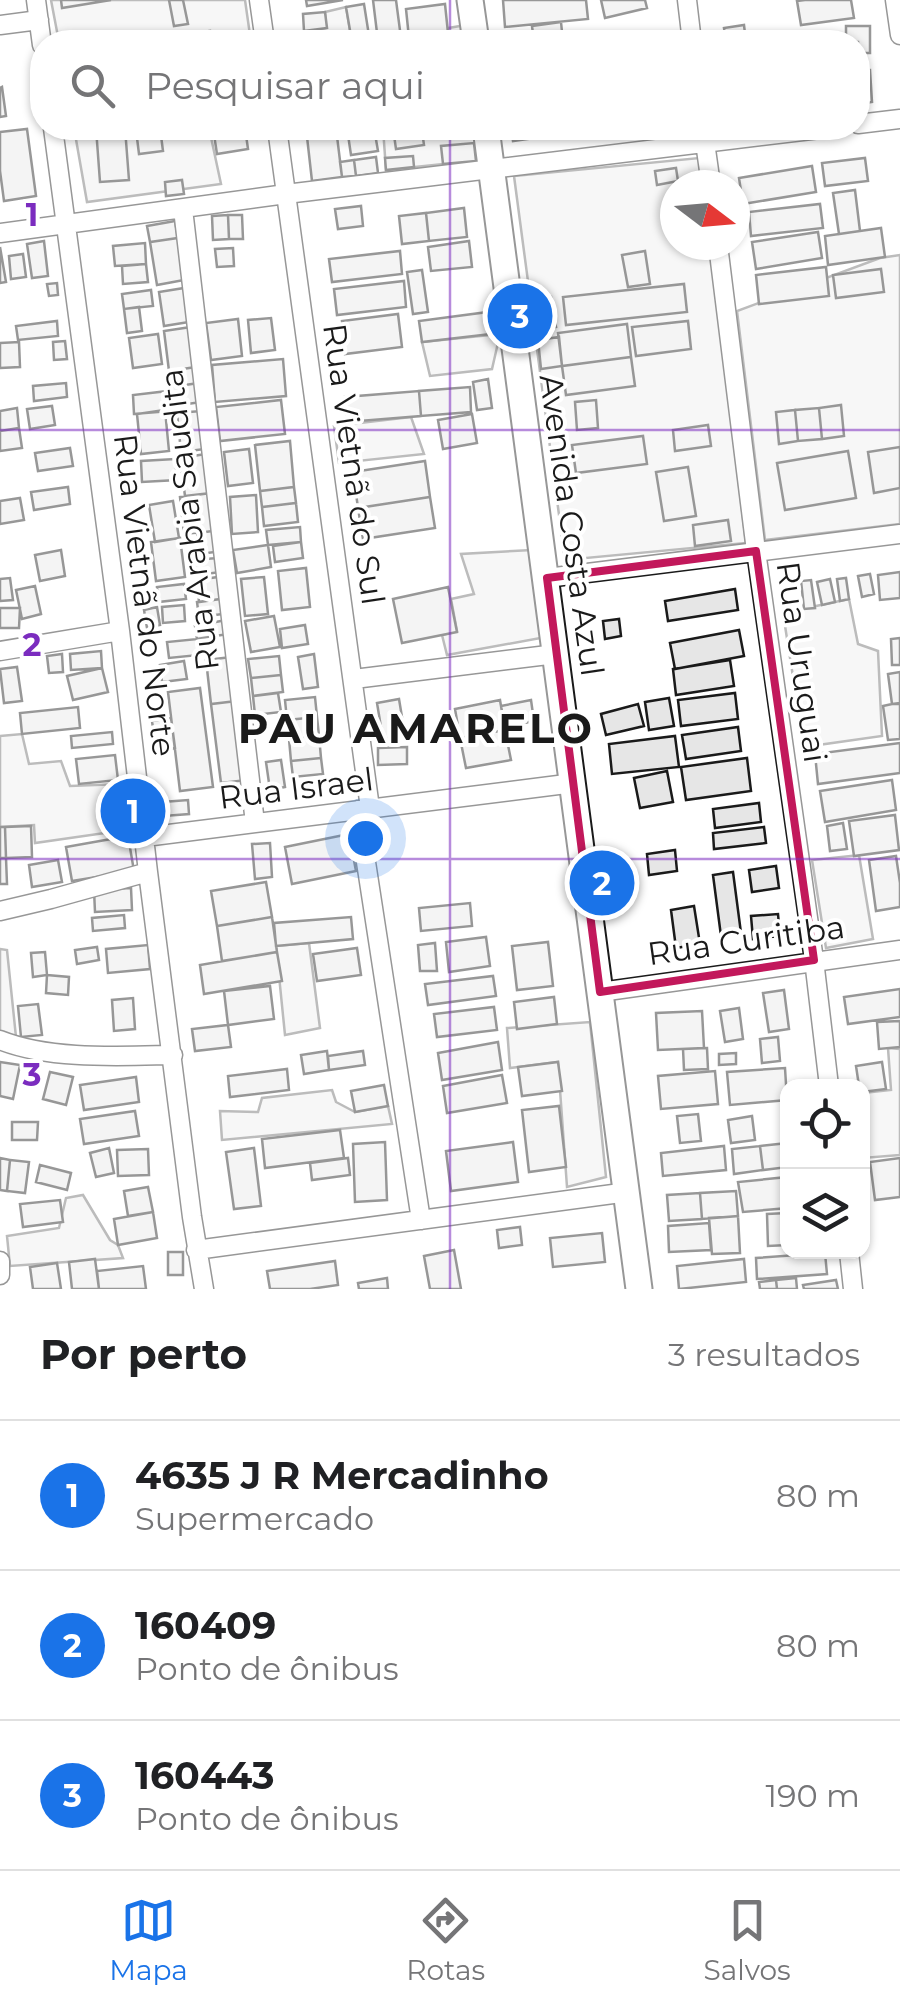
<!DOCTYPE html>
<html lang="pt">
<meta charset="utf-8">
<style>
:root{--surface:#fff;--page:#f2f2f2;--text:#202124;--muted:#757577;--line:#e0e0e0;--accent:#1a73e8}
body{margin:0;font-family:Montserrat,sans-serif;background:var(--page);color:var(--text)}
.controls{position:absolute;right:30px;bottom:30px;display:grid;overflow:hidden;border-radius:20px;box-shadow:0 2px 8px #0004}
.controls button{width:90px;height:90px;display:grid;place-items:center;padding:0;border:0;border-bottom:2px solid var(--line);background:var(--surface);color:var(--text);font:50px sans-serif}
.compass{position:absolute;left:660px;top:170px;width:90px;height:90px;border-radius:50%;background:var(--surface);box-shadow:0 2px 8px #0004;rotate:106deg}
.you{position:absolute;left:365px;top:838px;width:35px;height:35px;margin:-25px;border:8px solid #fff;border-radius:50%;background:#1a73e8;box-shadow:0 0 0 15px #1a73e833}
.badge{display:grid;place-items:center;width:65px;height:65px;border-radius:50%;background:var(--accent);color:#fff;font-size:32px;font-weight:700}
.pin{position:absolute;translate:-50% -50%;border:5px solid #fff;box-shadow:0 2px 10px #0006}
.list{margin:0;padding:0;list-style:none}
h2{display:flex;justify-content:space-between;align-items:center;height:130px;margin:0;padding:0 40px;font-size:42px}
h2 small{font-size:32px;font-weight:400;color:var(--muted)}
.list li{display:grid;grid-template-columns:65px 1fr auto;gap:30px;align-items:center;box-sizing:border-box;height:150px;padding:0 40px;border-top:2px solid var(--line)}
.list b{display:block;font-size:38px;white-space:nowrap}
.list p{margin:0;font-size:32px;white-space:nowrap;color:var(--muted)}
.list em{font-size:32px;font-style:normal;color:var(--muted)}
.icon{flex:none;width:55px;height:55px;fill:none;stroke:currentColor;stroke-width:2;stroke-linecap:round;stroke-linejoin:round}
.map{position:relative;flex:none;width:900px;height:1289px;overflow:hidden}
.search{position:absolute;background:var(--surface);box-shadow:0 2px 8px #0004;left:30px;right:30px;top:30px;height:110px;display:flex;align-items:center;gap:25px;box-sizing:border-box;padding:0 35px;border-radius:40px;color:var(--muted);font-size:38px}
.sheet{height:580px;background:var(--surface)}
nav{display:flex;justify-content:space-around;align-items:center;box-sizing:border-box;height:140px;border-top:2px solid var(--line);background:var(--surface);font-size:28px;color:var(--muted)}
nav a{display:grid;justify-items:center;gap:5px}
nav .on{color:var(--accent)}
.map>svg:first-child{display:block}
.built{fill:#ededed;stroke:#6a6a6a;stroke-width:2.5}
.building{fill:#e6e6e6;stroke:#1a1a1a;stroke-width:2.5}
.lines{fill:none;stroke-linecap:round;stroke-linejoin:round}
.street-casing{stroke:#1a1a1a;stroke-width:21}
.secondary-casing{stroke:#1a1a1a;stroke-width:29}
.street{stroke:#fff;stroke-width:18}
.secondary{stroke:#fff;stroke-width:25}
.marked{fill:none;stroke:#c2185b;stroke-width:8;stroke-linejoin:round}
.grid{fill:none;stroke:#7b2cbf;stroke-width:2.5;stroke-opacity:0.55}
.labels{text-anchor:middle;dominant-baseline:central;stroke-width:8;stroke-linejoin:round;paint-order:stroke}
.street-label{font-size:32px;fill:#1a1a1a;stroke:#fff}
.district-label{font-size:42px;font-weight:bold;letter-spacing:2.5px;fill:#1a1a1a;stroke:#fff}
.grid-label{font-size:32px;text-anchor:middle;font-weight:bold;fill:#7b2cbf;stroke:#fff;stroke-width:8;stroke-linejoin:round;paint-order:stroke}
</style>
<div class="map">
<svg width="900" height="1289" viewBox="0 0 900 1289">
<rect width="100%" height="100%" fill="#fff"/>
<!-- built -->
<path class="built" d="M51,0H245L251,42H59Z
M346,7L352,42H278V38L326,28L325,12Z
M466,25L468,42H367Z
M74,128H209L221,184L87,202Z
M383,128H478L482,160L386,170Z
M699,158L703,185H675V245H710L746,543L565,560L514,176Z
M900,255V524L765,540L737,311L880,258Z
M500,334L492,369L430,376L422,342Z
M411,417L424,454L339,463L334,426Z
M532,550L546,637L447,655L442,635L457,631L451,599L474,594L461,554Z
M849,599L858,644L878,651L882,736L804,747L783,613Z
M22,734L29,764L61,761L70,786L122,784L126,830L35,843L34,825L0,827V736Z
M859,855L873,939L826,948L812,860Z
M309,943L320,1028L285,1035L276,946Z
M0,949L7,950L16,1037L0,1032Z
M590,1022L606,1177L567,1187L558,1062L510,1068L507,1028Z
M888,1048L900,1049V1155L863,1158V1093L891,1090Z
M332,1090L336,1102L355,1112L388,1106L392,1124L222,1140L220,1111L258,1112L262,1098Z
M83,1195L110,1240L118,1245L123,1258L10,1266L7,1236L59,1228L66,1198Z"/>
<!-- building -->
<path class="building" d="M61,0H111L62,8Z
M169,0H183L188,24L174,26Z
M306,0H343L307,6Z
M373,0H396L401,38L378,41Z
M503,0H586L588,19L505,27Z
M601,0H645L647,8L605,18Z
M805,0H851L854,18L801,25L797,1Z
M364,4L370,42H352L346,7Z
M445,4L448,33L409,38L406,9Z
M325,12L327,28L304,31L303,14Z
M561,22L563,42H534L532,26Z
M744,25L746,42H726L724,28Z
M846,26H870V53H858V42H846Z
M210,31L211,42H165L164,37Z
M870,70L872,102L858,104V71Z
M2,87L6,116L0,117V88Z
M96,128H125L129,180L100,182Z
M160,128L163,151L139,154L136,130Z
M213,128H245L248,149L217,154Z
M306,128H336L342,177L312,181Z
M347,128H374L378,151L351,155Z
M511,128H548L549,136L513,141Z
M27,129L36,196L4,201L0,171V132Z
M422,131L424,145L396,149L394,135Z
M474,143L476,161L443,164L441,146Z
M413,156L414,167L386,170L385,158Z
M376,157L378,173L356,176L354,160Z
M865,158L868,181L825,186L822,163Z
M354,160L356,176L342,177L340,162Z
M812,166L816,192L743,204L739,178Z
M676,168L678,181L657,185L655,171Z
M182,180L184,194L166,196L165,182Z
M855,190L860,231L839,234L833,193Z
M820,204L823,228L751,236L749,212Z
M361,206L363,226L338,229L335,209Z
M464,208L467,237L429,241L426,213Z
M426,213L429,241L402,244L399,216Z
M228,215H242L243,239H229Z
M228,215L229,239L213,240L212,216Z
M175,221L178,238L150,242L147,226Z
M881,228L885,257L828,265L825,236Z
M818,232L822,258L756,269L752,242Z
M178,238L184,280L157,285L150,242Z
M44,241L48,276L32,278L27,244Z
M469,241L472,267L431,271L428,247Z
M145,243L146,264L115,266L113,246Z
M0,247L6,282L0,283Z
M233,248L234,266L217,267L215,249Z
M400,251L402,274L332,282L329,259Z
M645,251L650,284L628,287L622,255Z
M23,254L26,277L11,279L9,256Z
M146,264L148,282L123,284L122,266Z
M826,267L829,296L759,304L756,275Z
M881,269L884,292L836,298L833,275Z
M422,270L428,312L413,314L407,272Z
M404,281L406,307L337,315L334,289Z
M57,283L58,295L49,296L47,284Z
M684,284L687,312L566,325L563,297Z
M184,288L189,322L164,326L159,292Z
M151,290L153,306L124,309L122,294Z
M551,297L556,327L537,330L532,301Z
M139,307L142,331L127,333L124,309Z
M488,312L491,334L422,342L419,321Z
M398,314L402,347L345,354L342,321Z
M271,318L275,350L251,353L248,320Z
M238,319L242,356L211,360L206,323Z
M57,321L58,336L18,340L16,326Z
M688,321L691,349L636,356L632,327Z
M627,324L631,357L562,366L558,333Z
M191,327L196,367L169,371L164,331Z
M158,334L162,364L133,368L129,338Z
M559,337L562,366L541,369L538,340Z
M65,341L67,359L54,360L53,342Z
M19,342L20,367L0,368V343Z
M631,357L635,386L566,395L562,366Z
M283,359L286,396L215,402L212,365Z
M196,367L199,383L171,387L169,371Z
M488,379L492,408L477,410L473,382Z
M66,383L67,397L34,401L33,386Z
M199,383L201,402L174,406L171,387Z
M470,387L471,412L421,416L419,391Z
M168,391L169,411L134,414L133,395Z
M419,391L421,416L347,422L345,397Z
M281,400L285,434L220,441L216,407Z
M596,400L598,428L577,430L575,402Z
M841,405L844,436L822,439L819,408Z
M52,406L55,425L30,429L27,409Z
M17,408L19,428L0,431V411Z
M819,408L822,439L798,441L795,410Z
M165,410L169,451L141,454L137,414Z
M795,410L798,441L779,444L776,412Z
M201,411L205,449L181,452L177,413Z
M472,414L477,443L443,449L438,420Z
M708,425L711,446L675,451L673,430Z
M19,428L22,448L0,451V431Z
M643,436L647,464L576,473L572,445Z
M290,441L294,487L260,491L255,445Z
M900,447V488L874,493L868,452Z
M70,448L73,466L38,471L35,453Z
M249,449L253,483L228,486L224,452Z
M848,451L856,498L785,510L777,463Z
M206,454L211,493L185,496L180,458Z
M175,459L177,480L142,482L141,461Z
M425,461L430,497L358,508L353,472Z
M688,467L696,516L664,521L656,472Z
M68,487L70,504L34,510L31,492Z
M294,487L296,503L262,507L260,491Z
M211,493L215,531L184,534L180,497Z
M256,495L258,532L232,534L230,497Z
M430,497L435,528L363,539L358,508Z
M20,498L24,520L0,524V501Z
M173,501L179,538L155,542L149,505Z
M296,503L298,522L264,526L262,507Z
M728,520L731,541L695,546L693,525Z
M300,527L301,542L268,545L266,530Z
M213,531L215,552L199,554L197,533Z
M180,538L185,577L156,581L151,542Z
M301,542L303,558L275,562L273,546Z
M268,545L271,567L237,573L233,550Z
M61,550L65,576L40,581L35,555Z
M218,558L220,572L192,576L191,560Z
M306,568L310,607L282,610L278,571Z
M900,572V598L880,600L878,575Z
M870,574L874,594L862,597L858,576Z
M218,577L221,599L199,602L197,580Z
M264,577L268,614L245,616L241,579Z
M10,578L13,600L0,601V579Z
M846,578L849,599L840,601L837,579Z
M830,579L835,602L822,605L817,582Z
M811,580L815,608L804,609L801,581Z
M184,584L186,599L158,602L157,587Z
M35,586L41,614L22,619L16,590Z
M448,587L457,632L402,643L393,599Z
M735,589L738,610L668,621L665,601Z
M221,599L223,614L199,617L197,602Z
M184,605L185,621L163,623L162,607Z
M157,607L160,625L147,628L144,610Z
M0,608H20L19,628H0Z
M274,616L280,647L251,652L245,621Z
M619,619L621,636L605,639L603,621Z
M226,620L228,634L197,639L195,626Z
M305,625L308,644L282,648L280,629Z
M739,630L744,656L675,669L670,643Z
M900,638V665H892L891,639Z
M197,639L199,655L169,658L167,642Z
M101,651L102,668L71,670L70,654Z
M62,654L63,672L49,673L47,656Z
M314,654L318,687L303,689L298,657Z
M279,656L281,675L251,678L248,659Z
M232,657L237,701L211,704L206,660Z
M730,660L734,686L676,695L673,669Z
M184,661L187,679L162,682L160,665Z
M17,667L22,701L4,703L0,669Z
M102,668L108,692L73,700L67,676Z
M900,672V703L892,704L888,674Z
M281,675L283,692L253,696L251,678Z
M200,688L213,787L180,791L168,692Z
M278,693L281,712L255,715L253,696Z
M735,693L738,719L681,726L678,700Z
M315,697L317,717L287,720L285,700Z
M669,698L674,726L649,730L645,702Z
M399,699L405,735L383,739L377,703Z
M500,700L505,730L460,738L455,709Z
M531,700L534,721L505,727L501,706Z
M237,701L247,780L221,783L211,704Z
M638,704L644,726L606,735L601,714Z
M892,704H900V739L888,740L883,706Z
M78,707L80,728L22,734L20,713Z
M317,717L319,736L289,739L287,720Z
M171,718L175,748L156,751L152,721Z
M738,727L741,751L686,759L682,735Z
M505,730L511,760L466,768L460,738Z
M112,732L113,744L72,748L71,736Z
M319,736L321,758L291,761L289,739Z
M675,736L679,767L612,774L609,744Z
M900,743V773L818,784L815,754Z
M407,747V764L378,765V748Z
M115,755L118,780L79,784L76,759Z
M321,758L323,774L293,777L291,761Z
M747,758L751,791L686,800L681,767Z
M281,760L285,787L270,790L266,762Z
M667,771L673,802L640,808L634,778Z
M892,780L896,810L825,822L820,791Z
M188,800L189,814L164,816L163,802Z
M759,803L761,822L715,828L713,809Z
M895,815L899,850L854,856L849,821Z
M843,823L847,849L830,851L827,826Z
M31,826L32,857L6,858L5,827Z
M0,827H5L6,858H0Z
M764,827L766,843L714,849L713,833Z
M349,834L356,871L292,884L285,847Z
M128,836L134,871L72,881L66,847Z
M270,843L272,877L255,879L252,844Z
M675,850L677,871L649,875L647,854Z
M896,856L900,883V907L876,911L869,860Z
M0,858H6L7,884H0Z
M58,860L62,882L32,887L29,865Z
M776,866L779,888L752,892L749,870Z
M733,872L741,933L721,936L713,875Z
M266,882L272,917L217,926L211,891Z
M131,888L132,910L95,912L94,890Z
M470,903L472,926L421,931L419,908Z
M694,906L700,944L676,948L671,910Z
M778,914L780,936L753,939L751,916Z
M124,915L125,928L93,931L92,918Z
M272,917L277,952L222,961L217,926Z
M351,917L353,939L276,946L274,923Z
M486,937L490,966L449,972L446,942Z
M548,942L553,986L517,990L512,946Z
M435,943L437,971H420L418,945Z
M148,945L150,969L108,973L106,949Z
M97,947L99,960L77,964L75,950Z
M357,948L361,975L317,981L313,954Z
M45,952L47,975L33,977L31,953Z
M277,952L282,981L204,994L200,965Z
M47,975L69,977L68,995L46,993Z
M493,976L496,996L428,1005L425,984Z
M270,986L274,1019L228,1025L224,991Z
M900,989V1017L848,1024L844,997Z
M784,990L789,1029L769,1032L763,993Z
M554,997L557,1024L517,1029L514,1002Z
M133,998L135,1029L114,1031L112,1000Z
M38,1004L42,1035L21,1037L18,1006Z
M494,1007L497,1030L437,1037L434,1014Z
M739,1008L743,1039L725,1042L720,1011Z
M702,1011L704,1048L658,1050L656,1013Z
M900,1021V1047L879,1049L877,1022Z
M228,1025L231,1047L195,1051L192,1029Z
M778,1037L780,1061L762,1063L760,1039Z
M498,1042L502,1070L442,1080L438,1053Z
M707,1048L708,1069L684,1070L683,1049Z
M327,1051L329,1070L304,1074L301,1055Z
M363,1051L365,1065L329,1070L328,1056Z
M736,1053V1064L719,1065V1054Z
M0,1062L20,1065L13,1099L0,1096Z
M558,1062L562,1091L522,1096L518,1067Z
M882,1062L886,1089L862,1092V1086H859L856,1066Z
M785,1068L787,1100L730,1105L727,1072Z
M287,1069L289,1090L230,1097L228,1076Z
M715,1071L718,1104L661,1109L658,1076Z
M50,1072L73,1077L66,1105L43,1099Z
M502,1075L507,1103L447,1113L443,1086Z
M136,1077L139,1102L84,1110L80,1085Z
M384,1085L388,1106L355,1112L351,1091Z
M559,1106L566,1167L529,1172L522,1110Z
M135,1111L139,1136L84,1144L80,1119Z
M698,1114L701,1141L680,1143L677,1116Z
M752,1116L755,1140L731,1143L728,1120Z
M12,1122H38L37,1140H12Z
M340,1130L344,1158L265,1168L262,1139Z
M385,1142L387,1200L355,1202L353,1144Z
M513,1142L518,1182L451,1191L446,1151Z
M788,1143V1167L763,1170L760,1146Z
M724,1146L726,1170L663,1176L661,1153Z
M760,1146L763,1170L734,1174L732,1149Z
M109,1148L114,1173L96,1177L90,1153Z
M254,1148L261,1206L234,1209L226,1152Z
M148,1149L149,1175L118,1176L117,1150Z
M0,1158L10,1160L7,1191L0,1190Z
M348,1158L350,1175L312,1180L310,1163Z
M900,1158V1197L875,1200L870,1162Z
M10,1160L29,1162L25,1193L7,1191Z
M40,1165L71,1173L67,1190L36,1182Z
M788,1177V1208L743,1212L738,1182Z
M148,1187L153,1212L128,1216L124,1191Z
M736,1191L738,1216L702,1219L700,1193Z
M700,1193L702,1219L669,1221L667,1195Z
M60,1200L63,1222L23,1227L20,1204Z
M153,1212L157,1238L118,1245L114,1219Z
M787,1213L788,1245L768,1246L767,1214Z
M738,1216L740,1253L712,1254L709,1218Z
M709,1223L711,1250L669,1252L668,1226Z
M520,1227L522,1245L499,1248L497,1230Z
M602,1233L605,1262L553,1267L550,1238Z
M454,1250L461,1289H430L424,1256Z
M168,1252H183V1275H168Z
M825,1253L827,1274L757,1279L756,1258Z
M95,1259L99,1289H72L69,1262Z
M744,1259L746,1282L679,1289L677,1266Z
M335,1261L338,1285L310,1289H270L267,1271Z
M57,1263L61,1289H33L30,1267Z
M143,1266L146,1289H99L97,1271Z
M387,1278L388,1289H359L358,1283Z
M796,1278L797,1289H777L776,1280Z
M776,1280L777,1289H760L759,1282Z
M836,1280L838,1289H804L803,1285Z"/>
<g class="lines">
<!-- street casing -->
<g class="street-casing">
<path id="street" d="M36,0L42,45
M259,0L265,42
M687,0L692,42
M895,0L900,35
M0,25L39,20
M858,124L900,119
M53,128L120,631L148,872L192,1217L204,1289
M277,128L370,808
M703,128L711,185
M183,209L255,823
M0,233L286,194L828,128
M718,245L756,551L814,960L829,1086
M547,578L900,534
M0,651L120,631
M354,679L556,654
M358,810L421,1220
M145,837L574,783
M0,911L51,899L148,872
M600,992L900,950
M0,1040C50,1060 119,1056 173,1055
M196,1250L628,1192
M849,1252L853,1289
M0,1261V1275"/>
</g>
<!-- secondary casing -->
<g class="secondary-casing">
<path id="secondary" d="M470,0L476,42
M486,128L639,1289"/>
</g>
<!-- street -->
<use href="#street" class="street"/>
<!-- secondary -->
<use href="#secondary" class="secondary"/>
</g>
<!-- marked area -->
<path d="M0 0H900V1289H0ZM756,551L814,960L600,992L547,578Z" fill="#fff" fill-opacity=".55" fill-rule="evenodd"/>
<path class="marked" d="M756,551L814,960L600,992L547,578Z"/>
<!-- grid -->
<path class="grid" d="M450,0V42M450,128V1289M0,430H900M0,859H900"/>
<g class="labels">
<!-- street labels -->
<g class="street-label">
<text transform="translate(354 464) rotate(82)">Rua Vietnã do Sul</text>
<text transform="translate(189 520) rotate(-97)">Rua Arabia Saudita</text>
<text transform="translate(572 525) rotate(82)">Avenida Costa Azul</text>
<text transform="translate(145 595) rotate(83)">Rua Vietnã do Norte</text>
<text transform="translate(802 662) rotate(82)">Rua Uruguai</text>
<text transform="translate(296 788) rotate(-7)">Rua Israel</text>
<text transform="translate(746 940) rotate(-8)">Rua Curitiba</text>
</g>
<!-- district labels -->
<g class="district-label">
<text x="416" y="728">PAU AMARELO</text>
</g>
</g>
<g class="grid-label">
<text x="32" y="226">1</text>
<text x="32" y="656">2</text>
<text x="32" y="1086">3</text>
</g>
</svg>
<div class="controls">
<button><svg class="icon" aria-label="locate" viewBox="0 0 24 24"><circle cx="12" cy="12" r="6"/><path d="M12 2v4M12 18v4M2 12h4M18 12h4"/></svg></button>
<button><svg class="icon" aria-label="layers" viewBox="0 0 24 24"><path d="M12 4l9 5-9 5-9-5zM3 14l9 5 9-5"/></svg></button>
</div>
<svg class="compass" viewBox="-18 -18 36 36"><path d="M0-13l5 13h-10z" fill="#e53935"/><path d="M0 13l5-13h-10z" fill="#757577"/></svg>
<div class="you"></div>
<div class="pin badge" style="left:133px;top:811px">1</div>
<div class="pin badge" style="left:602px;top:883px">2</div>
<div class="pin badge" style="left:520px;top:316px">3</div>
<div class="search"><svg class="icon" aria-label="search" viewBox="0 0 24 24"><circle cx="10" cy="10" r="6"/><path d="M15 15l6 6"/></svg>Pesquisar aqui</div>
</div>
<section class="sheet">
<h2>Por perto<small>3 resultados</small></h2>
<ul class="list">
<li><span class="badge">1</span><div><b>4635 J R Mercadinho</b><p>Supermercado</p></div><em>80 m</em></li>
<li><span class="badge">2</span><div><b>160409</b><p>Ponto de ônibus</p></div><em>80 m</em></li>
<li><span class="badge">3</span><div><b>160443</b><p>Ponto de ônibus</p></div><em>190 m</em></li>
</ul>
</section>
<nav>
<a class="on"><svg class="icon" aria-label="map" viewBox="0 0 24 24"><path d="M3 6l6-2 6 2 6-2v14l-6 2-6-2-6 2zM9 4v14M15 6v14"/></svg>Mapa</a>
<a><svg class="icon" aria-label="directions" viewBox="0 0 24 24"><path d="M12 3l9 9-9 9-9-9zM9 14v-3h6M13 9l2 2-2 2"/></svg>Rotas</a>
<a><svg class="icon" aria-label="saved" viewBox="0 0 24 24"><path d="M7 4h10v16l-5-4-5 4z"/></svg>Salvos</a>
</nav>
